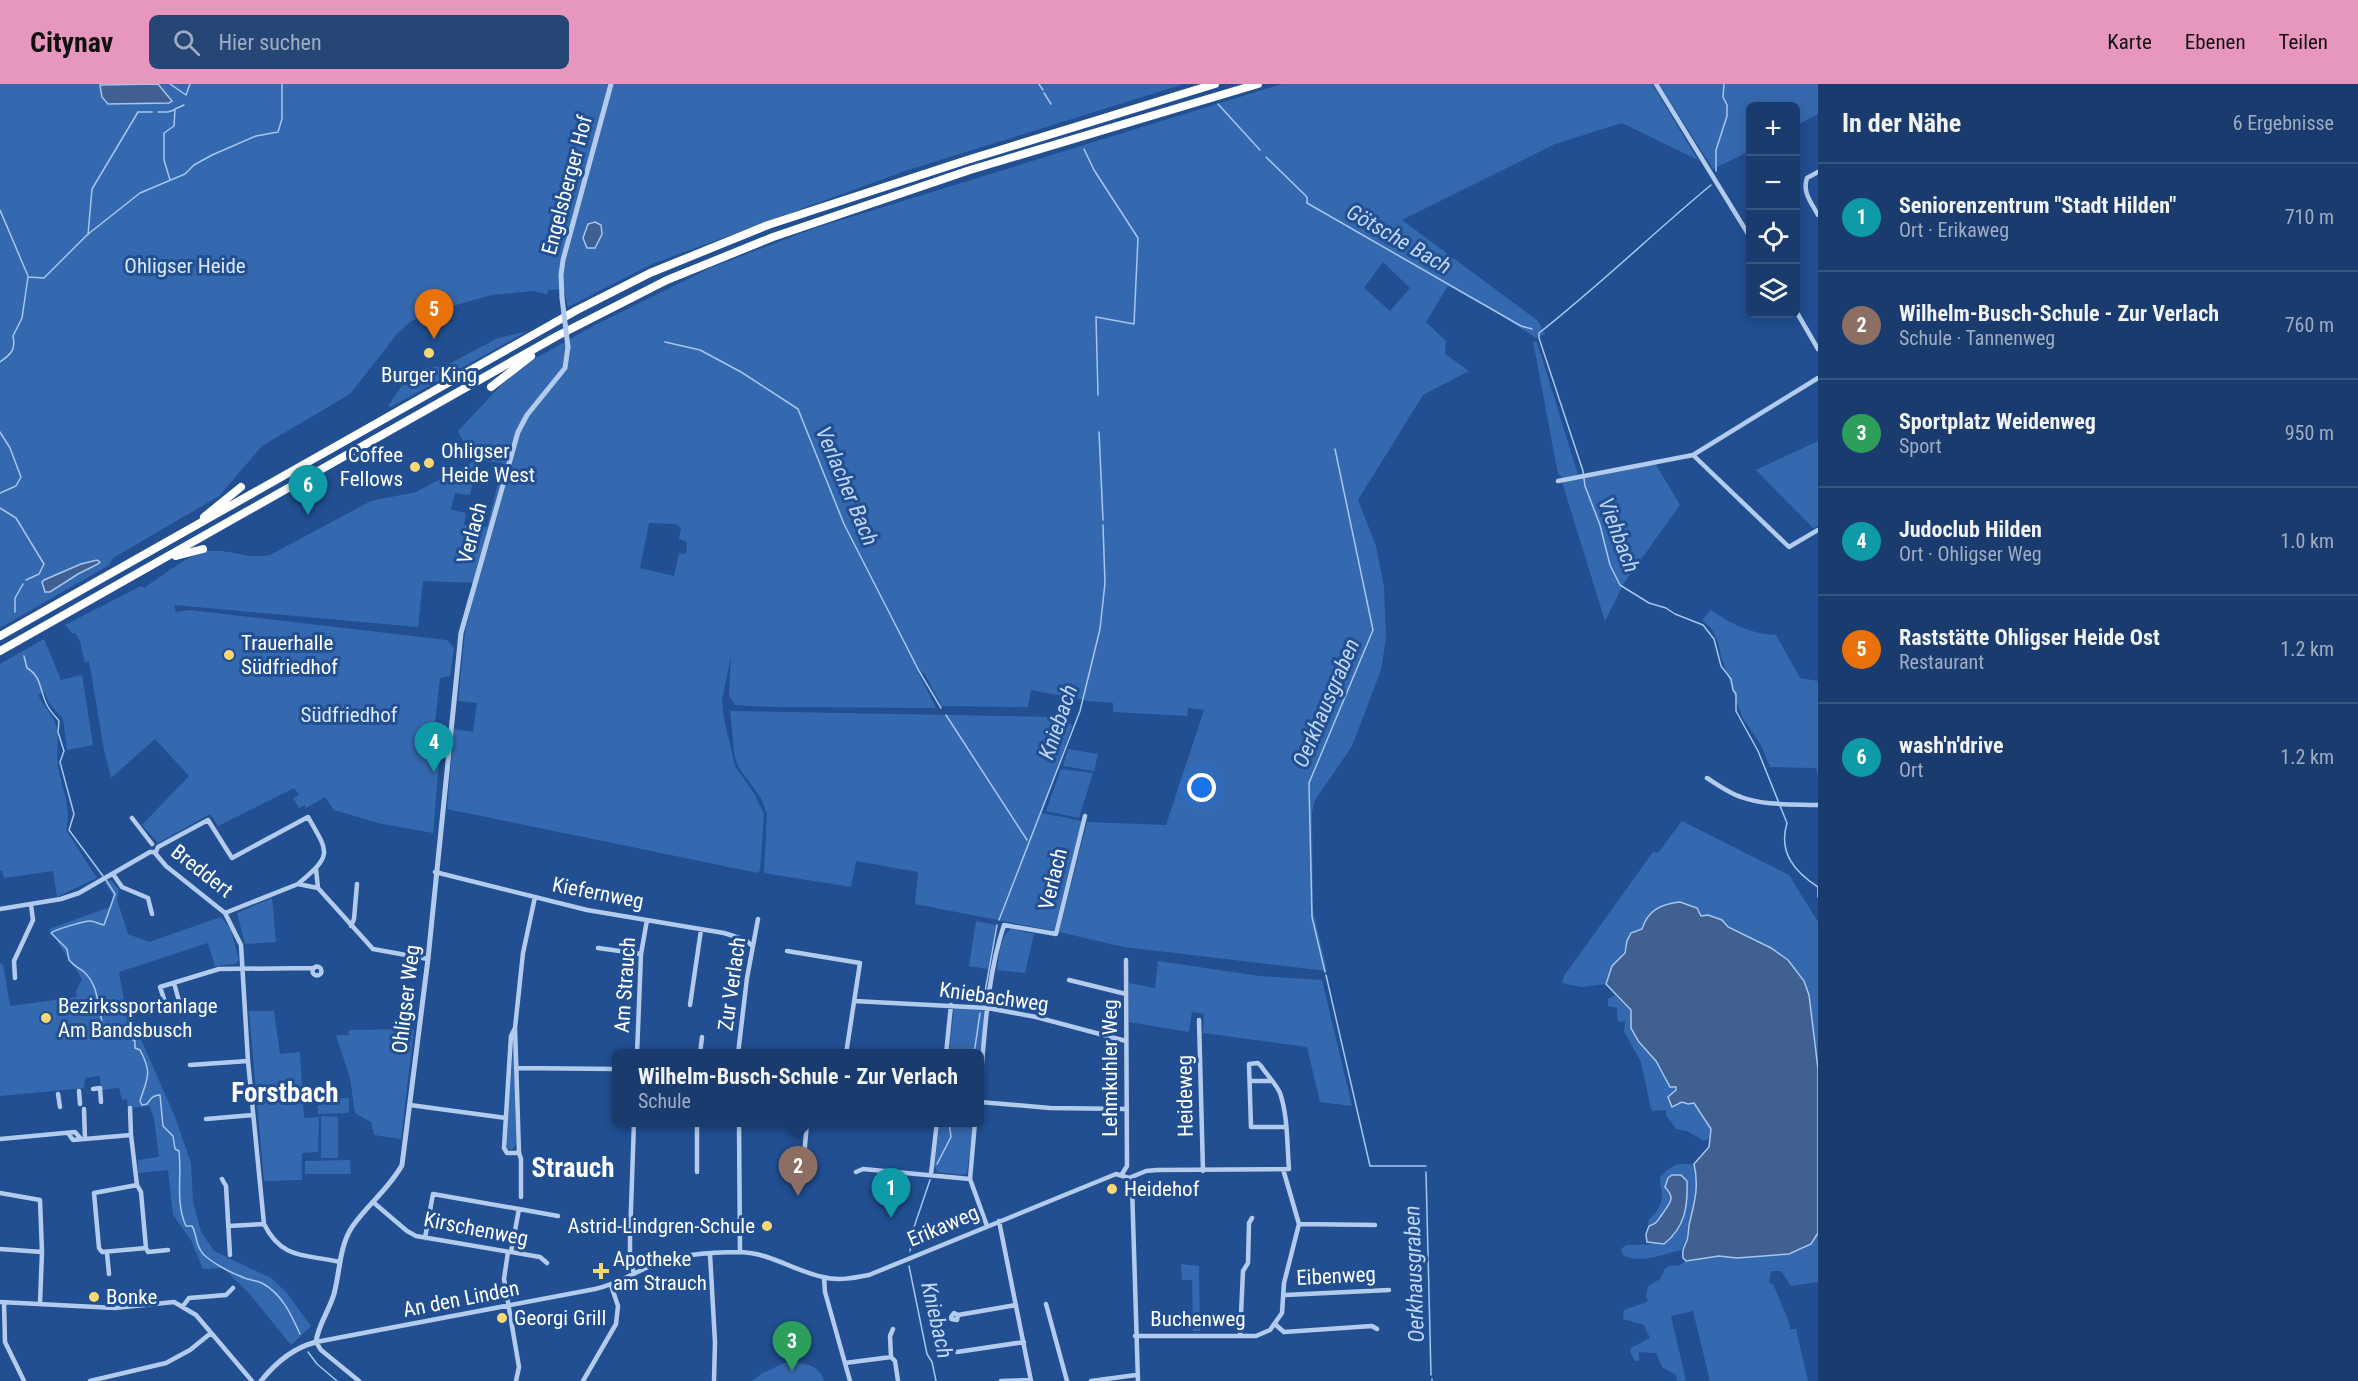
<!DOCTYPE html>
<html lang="de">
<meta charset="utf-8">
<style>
:root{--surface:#193b6e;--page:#264676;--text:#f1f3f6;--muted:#9fadc2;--line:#375581;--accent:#e797bd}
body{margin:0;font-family:"Roboto Condensed",sans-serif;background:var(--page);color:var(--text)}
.controls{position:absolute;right:18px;top:18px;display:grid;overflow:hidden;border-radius:9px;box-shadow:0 3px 15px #0003}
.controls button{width:54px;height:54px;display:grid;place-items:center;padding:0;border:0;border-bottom:2px solid var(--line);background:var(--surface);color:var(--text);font:30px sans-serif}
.you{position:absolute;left:1202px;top:704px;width:21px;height:21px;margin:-15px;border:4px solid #fff;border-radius:50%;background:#1a73e8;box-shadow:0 0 0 9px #1a73e833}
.badge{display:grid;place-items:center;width:39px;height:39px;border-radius:50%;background:var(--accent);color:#fff;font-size:20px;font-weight:700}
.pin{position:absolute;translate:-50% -50px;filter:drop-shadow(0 2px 3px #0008)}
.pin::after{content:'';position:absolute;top:32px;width:21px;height:18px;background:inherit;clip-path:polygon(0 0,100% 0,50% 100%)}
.popup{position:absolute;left:612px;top:965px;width:372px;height:78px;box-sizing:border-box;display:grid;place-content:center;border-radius:9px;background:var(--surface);filter:drop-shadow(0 2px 4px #0005);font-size:20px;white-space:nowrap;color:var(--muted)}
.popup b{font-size:22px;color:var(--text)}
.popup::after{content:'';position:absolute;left:50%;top:100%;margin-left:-12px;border:12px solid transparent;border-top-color:var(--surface)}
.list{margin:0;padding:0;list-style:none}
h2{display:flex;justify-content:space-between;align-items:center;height:78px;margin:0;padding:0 24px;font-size:26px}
h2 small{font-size:20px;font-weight:400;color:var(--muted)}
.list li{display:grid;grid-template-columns:39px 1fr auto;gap:18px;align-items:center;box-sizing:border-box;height:108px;padding:0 24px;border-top:2px solid var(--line)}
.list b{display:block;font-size:22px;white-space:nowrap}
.list p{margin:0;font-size:20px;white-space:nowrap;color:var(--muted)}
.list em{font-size:20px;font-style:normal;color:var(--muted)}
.icon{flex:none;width:33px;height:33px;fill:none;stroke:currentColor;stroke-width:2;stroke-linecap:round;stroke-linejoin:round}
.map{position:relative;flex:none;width:1818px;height:1297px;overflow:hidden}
header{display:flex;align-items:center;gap:36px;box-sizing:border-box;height:84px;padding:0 30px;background:var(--accent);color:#111}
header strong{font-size:28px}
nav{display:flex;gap:33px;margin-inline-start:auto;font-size:21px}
.search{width:420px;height:54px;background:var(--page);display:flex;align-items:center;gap:15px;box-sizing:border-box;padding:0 21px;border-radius:9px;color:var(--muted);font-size:22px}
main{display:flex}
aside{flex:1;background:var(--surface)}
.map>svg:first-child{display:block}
.green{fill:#3569af;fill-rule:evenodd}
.water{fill:#3f6090;stroke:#a7c6ee;stroke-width:1.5}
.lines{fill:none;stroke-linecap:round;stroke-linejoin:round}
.stream{stroke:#a7c6ee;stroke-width:1.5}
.minor{stroke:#b3cced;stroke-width:4.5}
.tertiary{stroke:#b3cced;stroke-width:5}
.motorway{stroke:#fff;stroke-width:8}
.tertiary-bridge{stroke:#b3cced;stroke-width:5}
.poi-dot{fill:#fad775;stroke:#214f92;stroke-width:2}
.labels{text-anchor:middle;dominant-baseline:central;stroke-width:6;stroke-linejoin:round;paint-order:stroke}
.street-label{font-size:21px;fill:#fff;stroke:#214f92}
.park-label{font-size:21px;fill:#d9e7fa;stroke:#214f92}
.poi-label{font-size:21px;fill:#fff;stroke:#214f92;text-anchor:start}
.water-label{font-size:22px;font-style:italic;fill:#bfd6f4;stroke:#214f92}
.district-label{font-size:27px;font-weight:bold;fill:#fff;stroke:#214f92}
</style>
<header>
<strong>Citynav</strong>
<div class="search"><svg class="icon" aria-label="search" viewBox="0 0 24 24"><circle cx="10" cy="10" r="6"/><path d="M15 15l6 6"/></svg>Hier suchen</div>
<nav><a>Karte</a><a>Ebenen</a><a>Teilen</a></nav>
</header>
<main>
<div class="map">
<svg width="1818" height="1297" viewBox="0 0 1818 1297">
<rect width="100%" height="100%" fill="#214f92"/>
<!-- green -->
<path class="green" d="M0,0H1184L905,87L652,180L568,223L564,205L548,206L547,210L532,207L492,211L427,229L410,238L397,250L350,310L262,362L219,412L113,474L109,481L0,544ZM81,480H98L78,490L50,508L42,498Z
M1282,0H1652L1698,76L1622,39L1555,60L1402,136L1538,237L1545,250L1536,254L1499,230L1448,202L1426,238L1446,257L1445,270L1469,287L1423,311L1358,416L1376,462L1384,503L1386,554L1381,586L1352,662L1315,716L1312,728L1313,826L1327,887L1124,863L1059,848L1087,738L1166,741L1204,626L1188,624L1187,632L1113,628V619L1088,617L1031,606L1028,623L942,622L924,589L918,588L936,624L770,623L735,621L729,612L731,571L722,617L724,635L735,682L755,711L764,730L760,786L758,789L447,725L454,645L473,648L477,619L458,617L465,548L477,499L423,497L418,543L174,521L176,528L190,526L447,556L454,564L450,592L440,594L432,665L440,666L433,749L378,739L334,726L325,713L306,724L305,721L299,724L293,714L299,711L294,704L218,742L210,730L158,759L142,741L189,692L155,655L111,694L104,666L89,577L85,579L80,557L75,549H72L65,541L141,502L144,504C161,493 190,469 209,467C230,465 249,476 270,471L371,417L416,408L473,378L458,347L505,297L527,279L597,240L710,184L815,144ZM1383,178L1410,204L1390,227L1364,204ZM485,377L503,379L487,443L464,441L466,429L451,426L455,409L470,411L477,379ZM649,439L675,440L681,444L679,455L687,458L686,470L679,469L674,492L640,484Z
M1659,0H1818V30L1796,42V22H1750V67L1713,85Z
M528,247L391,323L388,322L412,287L447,281L498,254Z
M1533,257L1537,258L1578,391L1563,394L1558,390Z
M1818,357V442L1813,444L1756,386Z
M1655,379L1680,421L1624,499L1605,537L1562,398Z
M1711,526C1731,540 1751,550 1776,551L1800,594L1818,597V692L1816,684L1770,683L1761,661L1742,633L1721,572L1718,558L1712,545L1702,536Z
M44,555L61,596L82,591L93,661L67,666L63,635L49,619L45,609L38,610C42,620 51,628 55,638C60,653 56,667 58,681C61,705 72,720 66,746L97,794L57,813L53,787L4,794L2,787H0V580Z
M730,627L1063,633L1072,642L1042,729L1082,737L1054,847L915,820L918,788L856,777L851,803L764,789L767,730L761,714L739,684L735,674Z
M1068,665L1098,670L1094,687L1063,682Z
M1061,685L1093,689L1079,734L1046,727Z
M1682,737L1789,791L1818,838V985L1816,975L1771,864L1728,843L1722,836L1708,831L1701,832L1698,829L1664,821L1651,829L1644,838L1642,845L1627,857C1625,875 1608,883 1606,900L1581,903L1562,899L1564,892L1653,768L1658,769Z
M111,796L119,806L117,816L128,850L149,858L221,833L231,846L239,876L235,880L215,882L208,859L119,888L127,932L140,953L175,1033L191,1079L193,1118L201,1148L214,1167L271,1194L286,1208L311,1242L291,1261L247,1207L223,1184L203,1185L191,1156L173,1131L168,1086L138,1089V1076L159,1073L154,1035L150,1022L128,1024L127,1015L122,1016L119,1004L101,1006L100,992L85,994L84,1004L0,1012V879L3,880L10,922L77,913L76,907L82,895L49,845L110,823L113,811L105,799Z
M272,814L276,858L245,860L237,829Z
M976,837L996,841L988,885L969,882Z
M1011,845L1034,850L1025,889L997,886C999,873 1000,852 1011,845Z
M1158,877L1259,892L1322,896L1352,1022L1320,1018L1307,963L1203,949L1204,930L1192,928L1189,948L1129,938V899L1155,904Z
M1615,911L1631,927V944L1639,958L1656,977L1667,999L1677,1006L1670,1011L1672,1022L1682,1018L1688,1020L1694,1019L1711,1044L1710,1054L1704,1057L1687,1047L1676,1045L1666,1031V1026L1653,1027L1651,1025L1641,978L1624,947L1625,937L1619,938L1617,934V924L1608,922V915Z
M954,923L983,926L985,929L980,978V970H949Z
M249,927H274L280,970L300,968L304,1034L319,1033L318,1068L302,1069V1096L264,1097Z
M414,945L401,1055L374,1051L371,1038L355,1029L350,994L336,951H349V946Z
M514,953L516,1060L512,1066L507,1064L506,1056Z
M349,1014V1029L318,1030V1015Z
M321,1032L338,1033V1074H321Z
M940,1039H973L967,1089L963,1091L938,1088L934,1082Z
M350,1076L351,1090H305V1077Z
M1678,1080H1694C1699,1103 1695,1116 1689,1138C1687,1148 1687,1156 1681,1166C1664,1170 1640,1180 1623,1171L1621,1165L1626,1161L1664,1160L1688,1116L1669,1107L1671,1115L1670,1121L1657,1139L1649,1142L1648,1137C1652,1132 1658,1127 1660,1121C1668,1099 1646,1096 1678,1080Z
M1818,1149V1198L1791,1202L1781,1187H1771L1769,1199L1773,1200C1777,1211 1790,1236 1790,1245H1796L1808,1297H1710L1693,1227L1671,1232L1686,1297H1677L1676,1291L1662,1283L1656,1269L1639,1268V1277H1635L1630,1268L1631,1264L1650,1254L1644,1241L1623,1235L1624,1226L1649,1217L1646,1214L1648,1202L1660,1195L1665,1185L1669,1182L1680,1181L1686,1177L1719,1172L1737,1174L1789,1170L1811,1160Z
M1181,1180L1199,1182L1200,1247H1193L1192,1196H1182Z
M784,1279C800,1279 819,1278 824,1297H752L761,1290Z"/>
<!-- water -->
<path class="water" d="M158,0L172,17L169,19L108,20L102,13L100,1Z
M595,138L601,141L602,150L595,164H587L583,154L588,140Z
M97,476L100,478L98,480L78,490L50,508H45L42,498L44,496L81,480Z
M1680,818L1697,824L1701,832L1708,831L1722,836L1728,843L1771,864L1788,876L1804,897L1809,911L1818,985V1149L1811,1160L1789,1170L1737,1174L1719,1172L1686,1177L1683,1174C1682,1165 1684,1164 1687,1156C1689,1150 1688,1143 1690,1137C1695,1117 1699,1101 1694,1080L1709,1063L1711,1045L1694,1019L1688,1020L1682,1018L1672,1023L1668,1013L1676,1006V1003H1670L1656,977L1639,958L1631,944V926L1606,900L1612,882L1625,869L1627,857L1631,849L1642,845C1648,826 1661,820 1680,818Z
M1672,1091H1681L1687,1097C1688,1123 1685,1143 1664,1160L1647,1158L1646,1150L1649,1142C1658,1139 1657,1137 1663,1129C1670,1118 1676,1115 1665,1103L1668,1094Z"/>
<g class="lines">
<!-- stream -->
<path class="stream" d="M170,0L186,11L190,0
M1039,0L1043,6
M1044,9L1051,20
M1218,20L1260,66
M158,28H168L174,26
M1084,65L1094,86L1138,154L1134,240L1096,233L1098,311
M1266,73L1307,113V119L1521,242L1532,245
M1716,87V66L1727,32V21L1723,13L1724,0
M170,96L164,76V49L174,42L175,25L184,21
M1711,101C1653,149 1599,202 1539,249V254L1583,387L1585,402L1600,441L1610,481L1620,501L1649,519L1666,524L1675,530L1703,541L1714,555L1721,582L1731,595L1733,606L1736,610V627L1758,667L1787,739C1778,769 1795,788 1818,803V813
M0,126L28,192
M88,151L92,105L138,28H152
M665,258L700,266L741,288L798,325L844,440L919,587L941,624
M0,278C11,270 16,266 13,252L22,234L28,193L44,194L87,151L140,109L185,90L194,81L212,71L256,52L278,48L282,35V0
M0,348L10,364L21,393L16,402L0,409
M1099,348L1103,436
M0,424L16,434L44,480L39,490L26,496
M15,528V514L23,500
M24,572L27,584C42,593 39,605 47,621C50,627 55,632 59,637L58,648L64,667L60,678L74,730L69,746L103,792
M946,631L1027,756
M106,796L115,810L104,841C99,840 94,837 90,837C84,837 54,846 51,849L67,865L69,876C74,882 79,884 84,888C99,901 98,925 103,942L115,948L121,955L125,951L135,957V964L140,966C153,990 147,994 140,1017L142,1021L147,1020C151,1015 152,1011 160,1011L163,1042L173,1052L175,1065L179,1067C182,1091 175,1119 186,1142H192C198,1152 194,1160 204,1171C213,1179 229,1188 240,1192C247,1196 255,1196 262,1199C282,1210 291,1230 300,1250
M999,836L1080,627L1100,545L1105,499L1103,441
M1325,888L1312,833L1309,699L1373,546L1335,365
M1326,891L1370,1082H1426
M983,919L997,841
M974,970L980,929
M937,1080L951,1053L949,1038
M1426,1088L1431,1291
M910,1167L913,1146L930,1096
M909,1182L927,1270L932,1278L936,1297
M308,1268L317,1280L337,1297
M1432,1295V1297"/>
<!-- minor -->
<path class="minor" d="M1656,0L1750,153
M1818,88L1807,94C1802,108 1811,118 1818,131
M1796,227L1818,265
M1693,371L1789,463L1818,446
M1558,397L1693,371L1818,294
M1707,694C1718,701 1729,709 1741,713C1765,722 1793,720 1818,721
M132,734L152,760
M155,769L166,782L225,829L241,861L248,977L264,1140C282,1176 305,1170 340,1178
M316,785L318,804
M435,788L587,826L724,849L746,856L752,862
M113,790L122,803L148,814L152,830
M0,825L61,815L79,809L150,768H156L158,763L208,736L232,774L308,733C329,769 333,771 298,800
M225,829L298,800L318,804L373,865L428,875
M351,842L354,835L357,800
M598,864L641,870
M787,867L860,879L846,970
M312.5 887a4.5 4.5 0 1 1 9 0a4.5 4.5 0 1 1-9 0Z
M15,894L14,877L33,836L31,821
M1069,896L1126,910
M174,899L179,917L166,921L160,903L219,885L314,884
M854,917L988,924L1036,933L1126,957
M690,921L701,846
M1199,936L1203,1087
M515,944L523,869L535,813
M637,970L641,870L647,836
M700,970L702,953
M738,970L747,894L758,835
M946,970L951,921
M190,981L248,977
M516,984L616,985
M1250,997H1271
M980,1002C985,949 987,892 1004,841L1056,850L1085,732
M93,1005L100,1004L101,1018
M79,1007L80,1020
M58,1010L60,1023
M980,1018L1050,1024L1127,1025
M410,1021L506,1034
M130,1024L131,1051
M84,1025L85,1055
M206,1035L253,1031
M739,1038L740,1168
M975,1038L970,1095L987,1142
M68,1049L73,1056L131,1051L137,1101L141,1108L146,1164L102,1168L99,1164L94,1109L137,1101
M0,1055L75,1048L81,1055
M519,1069H507L504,1064L511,952L515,944L519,1069L521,1075V1113
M804,1073L807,1038
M697,1088V1038
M856,1088L863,1085L970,1095
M931,1090L937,1038
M1122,1090L1127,1082L1126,876
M1129,1094L1132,1102L1138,1297
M222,1095L226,1102L230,1171
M0,1109L40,1116L42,1168L40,1219
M373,1118L407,1147L416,1152L540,1173L547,1179
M519,1125L558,1132
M999,1137L1031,1297
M1299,1140L1375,1141
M229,1142L264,1140
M425,1154L433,1110L519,1125L511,1168
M146,1164L148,1168L168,1166
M0,1165L42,1168
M508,1168L504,1195L519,1283L516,1297
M107,1169L109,1190
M710,1170L715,1258L714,1297
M634,1190L630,1174V1153L634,1038
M824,1194L825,1208L850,1297
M1285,1211L1389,1206
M0,1218L115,1224L174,1218L196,1231L252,1297
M4,1218L5,1258L24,1297
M1046,1220L1067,1297
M183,1222L189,1214L226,1211L233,1204
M958,1231L957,1236L951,1235V1233L954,1229L958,1231L1016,1221
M1276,1241L1284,1248L1372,1242L1377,1245
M1135,1252H1256L1270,1246L1282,1229L1284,1199L1299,1140L1283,1085
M1240,1252L1243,1187L1248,1179L1249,1139L1252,1134
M957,1268L1024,1258
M891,1273L895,1277L898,1297
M845,1279L891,1273L890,1252L893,1245
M90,1297L166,1279L190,1266L211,1249
M359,1297L321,1266L316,1258L595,1205C618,1200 636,1187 658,1179C682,1170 714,1168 740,1168C771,1169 794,1187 823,1193C838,1197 854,1194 869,1191L1116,1090L1129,1094L1146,1087L1157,1086L1289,1085C1287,1061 1288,1032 1280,1009C1276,1000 1267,991 1261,982L1258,979L1249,980L1251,1043H1285
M583,1297L616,1240L618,1222L611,1201
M1001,1297L1031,1296
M1091,1297L1136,1291"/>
<!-- tertiary -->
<path class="tertiary" d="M562,214L561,191L563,176L611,0
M261,1297C276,1278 293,1264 316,1258C318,1241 329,1227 334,1210C340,1188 339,1163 352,1143C367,1121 389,1105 402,1081L428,875L461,549L518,348L527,331L565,284L568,263"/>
<!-- motorway -->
<path class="motorway" d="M491,303L531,272
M204,433L241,403
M176,472L203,465
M0,552L577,226L650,189L768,141L967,76L1215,0
M0,567L557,252L667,196L773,153L970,86L1258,0"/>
<!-- tertiary-bridge -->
<path class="tertiary-bridge" d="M562,214L568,263"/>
</g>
<!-- markers -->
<g class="poi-dot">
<circle cx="429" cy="269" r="6"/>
<circle cx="429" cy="379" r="6"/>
<circle cx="415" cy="383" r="6"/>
<circle cx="229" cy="571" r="6"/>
<circle cx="46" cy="934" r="6"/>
<circle cx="1112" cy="1105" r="6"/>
<circle cx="767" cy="1142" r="6"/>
<path d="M598 1178h6v6h6v6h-6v6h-6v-6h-6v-6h6z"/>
<circle cx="94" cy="1213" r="6"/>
<circle cx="502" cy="1234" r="6"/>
</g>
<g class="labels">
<!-- street labels -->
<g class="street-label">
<text transform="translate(567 101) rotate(-75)">Engelsberger Hof</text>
<text transform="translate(472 449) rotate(-75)">Verlach</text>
<text transform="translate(202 787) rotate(38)">Breddert</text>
<text transform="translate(1053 795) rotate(-76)">Verlach</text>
<text transform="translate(598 809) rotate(11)">Kiefernweg</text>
<text transform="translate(732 900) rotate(-82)">Zur Verlach</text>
<text transform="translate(625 901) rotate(-86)">Am Strauch</text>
<text transform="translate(994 913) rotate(8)">Kniebachweg</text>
<text transform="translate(406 915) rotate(-83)">Ohligser Weg</text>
<text transform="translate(1110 984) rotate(-90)">Lehmkuhler Weg</text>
<text transform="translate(1185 1012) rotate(-91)">Heideweg</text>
<text transform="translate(943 1142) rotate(-23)">Erikaweg</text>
<text transform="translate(476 1145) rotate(11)">Kirschenweg</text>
<text transform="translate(1336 1192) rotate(-3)">Eibenweg</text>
<text transform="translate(461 1215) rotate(-11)">An den Linden</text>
<text x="1198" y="1235">Buchenweg</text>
</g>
<!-- park labels -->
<g class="park-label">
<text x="185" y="182">Ohligser Heide</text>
<text x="349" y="631">Südfriedhof</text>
</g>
<!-- poi labels -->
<g class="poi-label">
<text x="429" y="291" text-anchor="middle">Burger King</text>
<text x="441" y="367">Ohligser<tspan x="441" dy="24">Heide West</tspan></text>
<text x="403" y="371" text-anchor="end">Coffee<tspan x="403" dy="24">Fellows</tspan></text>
<text x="241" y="559">Trauerhalle<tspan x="241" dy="24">Südfriedhof</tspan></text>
<text x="58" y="922">Bezirkssportanlage<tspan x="58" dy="24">Am Bandsbusch</tspan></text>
<text x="1124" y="1105">Heidehof</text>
<text x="755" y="1142" text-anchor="end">Astrid-Lindgren-Schule</text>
<text x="613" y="1175">Apotheke<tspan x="613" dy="24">am Strauch</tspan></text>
<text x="106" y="1213">Bonke</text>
<text x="514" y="1234">Georgi Grill</text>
</g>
<!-- water labels -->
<g class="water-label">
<text transform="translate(1399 155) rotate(30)">Götsche Bach</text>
<text transform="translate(847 402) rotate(67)">Verlacher Bach</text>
<text transform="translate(1619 451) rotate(69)">Viehbach</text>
<text transform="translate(1326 619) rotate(-67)">Oerkhausgraben</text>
<text transform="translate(1058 638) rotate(-71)">Kniebach</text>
<text transform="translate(1414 1190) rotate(-92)">Oerkhausgraben</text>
<text transform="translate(937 1236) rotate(77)">Kniebach</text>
</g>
<!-- district labels -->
<g class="district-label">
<text x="285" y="1009">Forstbach</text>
<text x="573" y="1084">Strauch</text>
</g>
</g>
</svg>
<div class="controls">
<button>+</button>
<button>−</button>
<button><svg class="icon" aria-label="locate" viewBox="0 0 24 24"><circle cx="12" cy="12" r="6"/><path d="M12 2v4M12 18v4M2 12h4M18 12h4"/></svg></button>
<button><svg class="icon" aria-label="layers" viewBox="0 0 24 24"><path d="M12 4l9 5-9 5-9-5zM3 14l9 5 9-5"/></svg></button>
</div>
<div class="you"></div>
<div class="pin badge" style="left:891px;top:1134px;background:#0f9aa8">1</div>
<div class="pin badge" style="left:798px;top:1112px;background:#8d6e63">2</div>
<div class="popup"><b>Wilhelm-Busch-Schule - Zur Verlach</b>Schule</div>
<div class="pin badge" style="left:792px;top:1287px;background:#2e9e5b">3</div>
<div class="pin badge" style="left:434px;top:688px;background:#0f9aa8">4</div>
<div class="pin badge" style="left:434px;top:255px;background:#e8710a">5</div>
<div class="pin badge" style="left:308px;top:431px;background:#0f9aa8">6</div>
</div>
<aside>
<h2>In der Nähe<small>6 Ergebnisse</small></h2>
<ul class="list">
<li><span class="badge" style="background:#0f9aa8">1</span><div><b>Seniorenzentrum &quot;Stadt Hilden&quot;</b><p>Ort · Erikaweg</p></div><em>710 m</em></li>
<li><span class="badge" style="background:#8d6e63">2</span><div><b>Wilhelm-Busch-Schule - Zur Verlach</b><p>Schule · Tannenweg</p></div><em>760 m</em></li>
<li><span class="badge" style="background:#2e9e5b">3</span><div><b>Sportplatz Weidenweg</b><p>Sport</p></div><em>950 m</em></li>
<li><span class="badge" style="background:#0f9aa8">4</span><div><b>Judoclub Hilden</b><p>Ort · Ohligser Weg</p></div><em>1.0 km</em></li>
<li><span class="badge" style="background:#e8710a">5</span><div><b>Raststätte Ohligser Heide Ost</b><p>Restaurant</p></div><em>1.2 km</em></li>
<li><span class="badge" style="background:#0f9aa8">6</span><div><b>wash'n'drive</b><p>Ort</p></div><em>1.2 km</em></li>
</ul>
</aside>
</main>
